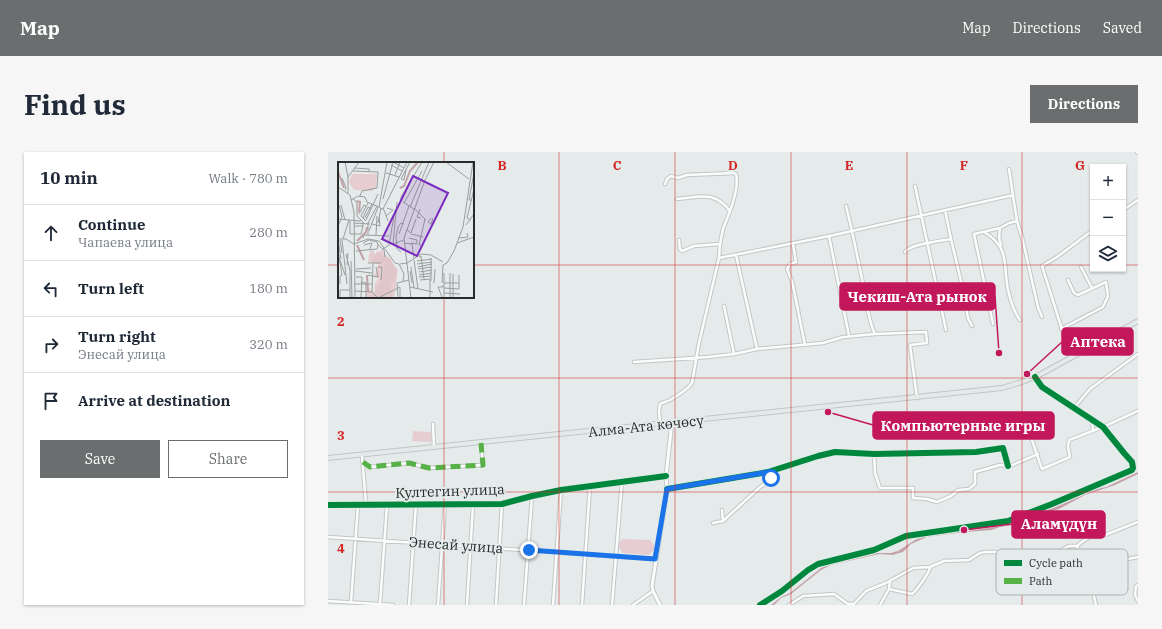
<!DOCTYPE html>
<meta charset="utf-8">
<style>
:root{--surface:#fff;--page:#f6f6f7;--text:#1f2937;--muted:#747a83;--line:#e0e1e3;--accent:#6a6e6e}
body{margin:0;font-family:"IBM Plex Serif",serif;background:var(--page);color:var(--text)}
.controls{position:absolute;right:12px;top:12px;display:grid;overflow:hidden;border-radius:0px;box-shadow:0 1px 3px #0004}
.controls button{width:36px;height:36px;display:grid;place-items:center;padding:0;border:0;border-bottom:1px solid var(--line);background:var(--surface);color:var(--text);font:20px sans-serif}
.stop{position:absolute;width:12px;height:12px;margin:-9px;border:3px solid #1a73e8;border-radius:50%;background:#fff}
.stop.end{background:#1a73e8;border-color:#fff;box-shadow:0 1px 4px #0008}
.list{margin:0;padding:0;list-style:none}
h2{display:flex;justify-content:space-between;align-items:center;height:52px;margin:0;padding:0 16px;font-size:17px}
h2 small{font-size:13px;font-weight:400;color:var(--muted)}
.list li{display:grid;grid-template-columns:26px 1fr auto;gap:12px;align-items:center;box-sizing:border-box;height:56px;padding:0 16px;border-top:1px solid var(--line)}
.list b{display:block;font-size:15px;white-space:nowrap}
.list p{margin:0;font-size:13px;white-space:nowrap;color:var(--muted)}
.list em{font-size:13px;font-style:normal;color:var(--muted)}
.actions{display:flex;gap:8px;padding:12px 16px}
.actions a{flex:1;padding:9px 0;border:1px solid var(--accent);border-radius:0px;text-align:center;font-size:14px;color:var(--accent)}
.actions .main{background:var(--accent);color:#fff}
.icon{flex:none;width:22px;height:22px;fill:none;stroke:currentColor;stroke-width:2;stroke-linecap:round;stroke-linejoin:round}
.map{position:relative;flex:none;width:810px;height:453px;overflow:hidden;border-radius:0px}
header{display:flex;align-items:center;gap:24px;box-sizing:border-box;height:56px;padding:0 20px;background:var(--accent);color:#fff}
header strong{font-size:19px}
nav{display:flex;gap:22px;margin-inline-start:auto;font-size:14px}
.intro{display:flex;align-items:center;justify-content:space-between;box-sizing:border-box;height:96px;padding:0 24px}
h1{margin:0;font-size:28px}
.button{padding:10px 18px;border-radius:0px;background:var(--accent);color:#fff;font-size:14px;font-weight:700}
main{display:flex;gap:24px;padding:0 24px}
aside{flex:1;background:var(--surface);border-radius:0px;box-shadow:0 1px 3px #0004}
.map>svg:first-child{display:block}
.green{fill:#e7cdd1}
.water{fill:#c4a2a8}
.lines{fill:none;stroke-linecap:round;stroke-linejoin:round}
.river{stroke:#c4a2a8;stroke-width:4.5}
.minor-casing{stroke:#c4c7c7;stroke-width:4.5}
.tertiary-casing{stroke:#c4c7c7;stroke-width:5}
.primary-casing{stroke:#c2c5c5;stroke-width:6}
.minor{stroke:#fbfcfc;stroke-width:2.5}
.tertiary{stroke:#fbfcfc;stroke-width:3}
.primary{stroke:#e2ebea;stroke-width:4}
.quiet{stroke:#56b246;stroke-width:5;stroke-dasharray:10 5;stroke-linecap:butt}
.cycleway-casing{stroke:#e3eceb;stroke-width:8}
.cycleway{stroke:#00873e;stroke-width:6}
.route{stroke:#1a73e8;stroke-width:5}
.grid{fill:none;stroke:#d62828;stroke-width:1;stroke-opacity:0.55}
.labels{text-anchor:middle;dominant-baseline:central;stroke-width:4;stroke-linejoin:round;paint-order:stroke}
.street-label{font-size:14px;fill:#282b2b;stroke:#e3eceb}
.inset-river{fill:none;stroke:#c4a2a8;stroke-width:2}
.inset-road{fill:none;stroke:#999e9e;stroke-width:1}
.view{fill:#7b2cbf;fill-opacity:0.15;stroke:#7b2cbf;stroke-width:2}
.inset-edge{fill:none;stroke:#282b2b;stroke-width:2}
.key{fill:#e3eceb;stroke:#abb2b1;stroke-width:1}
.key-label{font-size:11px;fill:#282b2b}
.grid-label{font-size:13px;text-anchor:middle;font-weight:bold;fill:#d62828;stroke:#e3eceb;stroke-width:4;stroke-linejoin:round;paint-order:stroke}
.leader{fill:none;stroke:#c2185b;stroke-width:1.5}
.callout-dot{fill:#c2185b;stroke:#e3eceb;stroke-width:1.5}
.callout{fill:#c2185b;stroke:#c2185b;stroke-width:1.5}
.callout-label{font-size:15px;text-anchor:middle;font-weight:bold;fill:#fff}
</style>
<header>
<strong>Map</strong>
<nav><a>Map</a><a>Directions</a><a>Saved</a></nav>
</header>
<div class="intro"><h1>Find us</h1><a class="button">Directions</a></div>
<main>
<aside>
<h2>10 min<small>Walk · 780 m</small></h2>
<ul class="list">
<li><svg class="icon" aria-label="ahead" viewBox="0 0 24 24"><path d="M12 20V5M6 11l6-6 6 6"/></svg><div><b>Continue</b><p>Чапаева улица</p></div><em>280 m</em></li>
<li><svg class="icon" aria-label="left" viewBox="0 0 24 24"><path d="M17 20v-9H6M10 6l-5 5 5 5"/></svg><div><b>Turn left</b></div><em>180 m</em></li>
<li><svg class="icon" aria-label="right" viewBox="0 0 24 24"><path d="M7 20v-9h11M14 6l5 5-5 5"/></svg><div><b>Turn right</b><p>Энесай улица</p></div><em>320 m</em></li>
<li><svg class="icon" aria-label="arrive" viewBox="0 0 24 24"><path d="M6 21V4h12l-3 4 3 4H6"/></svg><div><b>Arrive at destination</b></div></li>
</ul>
<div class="actions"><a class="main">Save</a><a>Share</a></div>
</aside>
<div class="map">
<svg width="810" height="453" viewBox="0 0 810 453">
<rect width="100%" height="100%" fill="#e5eaea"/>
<!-- green -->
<path class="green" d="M85,279L103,280V290L84,289Z
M295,387L322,388L326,393V398L321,403L295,401L293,399L290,393L293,388Z"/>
<!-- water -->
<path class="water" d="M810,320V322L787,333L757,343L731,357L709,363L696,370L677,373L664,378L637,380L599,385L583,392L575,400L571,401L565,403L551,402L503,413L493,418L463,442L453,446L446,453H443L453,445L462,441L493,416L502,412L548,401H563L570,399L587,388L597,384L636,378L654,377L690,369L710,360L730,354L764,338L778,335Z"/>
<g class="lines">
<!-- river -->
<path class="river" d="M635,378L683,371"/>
<!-- minor casing -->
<g class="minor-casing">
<path id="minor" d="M809,0L810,1
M337,32L339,27L343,24L350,26L359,23L406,21L408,22C411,33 406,48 402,59C386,38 371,45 349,47
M587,34L618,178
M685,44L689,69
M518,54C525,81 530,109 536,136C539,151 540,168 547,182
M795,58L810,48
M672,76L671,86L673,93
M656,80C675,91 677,103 678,124C679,138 684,157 692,168
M501,84L521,184
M623,87L633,129L640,166L644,174
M351,88L352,97L354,99L366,94L392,92L395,77L402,59
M465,92L468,110L462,112L459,117L464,129L477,193
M577,100C582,92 613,89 623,87L617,58
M391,106L506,83L681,44H685L681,17
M753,115L764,136
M665,172L646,82L672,76L681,71L689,69L694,85L710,155L714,165
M733,177L775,155L780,144L778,130L750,143L746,141L740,128
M429,197L495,191L515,185L547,182L598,180L599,191L582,193L589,246
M406,202L429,197L408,103
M743,206L714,114L729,105L765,78
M306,210L380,205L406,202L396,154
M746,256L762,237L810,202
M697,268L714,317L742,305L740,295L741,288L775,275L810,259
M764,268L765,279
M105,272L106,295
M332,272L331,259L332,252C336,250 338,250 342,248C349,244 359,238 364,231L371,191L391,106L392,92
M546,302L547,321L552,336H585V346L599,347L609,350L623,344L630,338L641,337L647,332V320L672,313L682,314L710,302
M34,303L38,353
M35,310L42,315L81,311L101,316L155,313L153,291
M339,337L440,320L490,304L507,300L546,302L648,300L675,296L680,314
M0,353L174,352L204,344L233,338L338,324
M394,358L395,368
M385,371L395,369L431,336L443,327L440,320
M0,385L327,407
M749,394L753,404L754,416L753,423L756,431L765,440L768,453
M754,416L810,405
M810,433L808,434L807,443L810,449
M561,437L584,442C589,438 602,420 602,415
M765,440L781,434
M0,449L65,453
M23,450L30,353
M52,452L59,353
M81,453L88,352
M110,453L117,352
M139,453L145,353
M168,453L174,352
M196,453L204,344
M225,453L233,338
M254,453L262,333
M284,453L294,329
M305,453L325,439
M432,453L454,439L480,418L490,412L546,398L578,384L680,369L724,352L804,318L805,316L804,310L796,301L775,275L714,235L707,225
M461,453L475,444L506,442L520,452H526L538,439L558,431L585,416L602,415L616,409L641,408L652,401L658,400H667L682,405L696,401L710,410L741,394H749L755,389L762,385H772L810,370
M552,453L561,437L562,429"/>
</g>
<!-- tertiary casing -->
<g class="tertiary-casing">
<path id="tertiary" d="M332,453L325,439L324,434L339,337L338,324L343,279V271"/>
</g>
<!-- primary casing -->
<g class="primary-casing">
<path id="primary" d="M0,306L674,236L697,229L713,222L810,169"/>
</g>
<!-- minor -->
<use href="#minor" class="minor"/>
<!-- tertiary -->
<use href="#tertiary" class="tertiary"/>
<!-- primary -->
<use href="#primary" class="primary"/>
<!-- quiet -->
<path class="quiet" d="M35,310L42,315L81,311L101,316L155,313L153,291"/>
<!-- cycleway casing -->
<g class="cycleway-casing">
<path id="cycleway" d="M339,337L440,320L490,304L507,300L546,302L648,300L675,296L680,314
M0,353L174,352L204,344L233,338L338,324
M432,453L454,439L480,418L490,412L546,398L578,384L680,369L724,352L804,318L805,316L804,310L796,301L775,275L714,235L707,225"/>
</g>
<!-- cycleway -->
<use href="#cycleway" class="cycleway"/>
</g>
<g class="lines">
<!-- route -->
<path class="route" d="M201,398L327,407L339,337L440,320L443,326"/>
</g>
<!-- grid -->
<path class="grid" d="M116,0V11M231,0V453M347,0V453M463,0V453M579,0V453M694,0V453M0,113H11M145,113H765M795,113H810M116,145V453M0,226H810M0,340H810"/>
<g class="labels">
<!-- street labels -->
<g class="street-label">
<text transform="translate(318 274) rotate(-6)">Алма-Ата көчөсү</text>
<text transform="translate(122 339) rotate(-2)">Култегин улица</text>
<text transform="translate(128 393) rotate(4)">Энесай улица</text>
</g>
</g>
<!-- overview -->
<g transform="translate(10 10)">
<rect width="136" height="136" fill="#e5eaea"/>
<path d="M14,12H39L38,26L34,29L16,28L11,20ZM43,87L60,108L56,136H28L30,125L36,131L37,121L41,117L36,115L40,103L44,101L30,100L32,89L35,88L37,93L39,89L43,90Z" fill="#e7cdd1"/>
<path d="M44,89L43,93L52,96L59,109L56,120L52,121L55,136H50L53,130L44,136H41L43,132L40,136H33L31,134L36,131L43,120L47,103L34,101V98L39,91Z" fill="#e0c6ca"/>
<path class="inset-river" d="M0,10L6,26M62,26L66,24L72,9L80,0M19,39L22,40L21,50M19,79L28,70L29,65M19,83L26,98M29,113L30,130"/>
<path class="inset-road" d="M7,0L10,15M55,0L66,6M108,0L131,17M53,3L64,9M17,6L31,7V10M15,9L40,10L39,26L24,29L22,34M48,11L61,15M57,13L62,0M4,16L8,26L7,28M63,17L72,0M63,17L66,18L68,8M0,25L12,33L16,50L17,136M10,31V15L21,0M15,37L19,40V54L25,60V64M45,37L55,0M13,38L20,34L27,35L29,40L41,45L49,0M134,38H131L136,11M63,39V35L84,0M59,40L55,82L66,78M65,40L76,47M66,41L84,9M3,43L7,58M41,45L46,48L50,59M72,45L91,0M76,46L88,58M45,47L69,0M82,47L79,55L83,56M21,52L26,43L28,44M48,54L55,48L49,46M25,56L30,45L33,47M27,56L34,42M93,56L90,60L93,62L95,56M0,57L23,59M12,58V72M28,58L40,32M133,58L129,56L136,27M28,59L23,54L30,41M16,61L32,62M40,61L43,46M34,62L42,64L41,55M128,63L136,52M0,64L4,55L1,43M69,68L73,71L78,57M31,69L40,45M12,72H23L25,64H16M61,72L71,44M73,72L85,75M30,73V61L39,44M38,73L39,54M25,76L26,73L51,74M71,76L79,78V82L73,81M121,76L130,75L129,71M0,77H8L16,82L30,77L41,79L57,101L61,102L66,112L65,120M5,77L11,58M0,78L3,97M2,78L4,91M4,78L9,122M25,81L31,78L39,80L40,83M66,81L74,82L76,96M119,81L136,75M26,83L34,81L32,87M83,83H81L87,57M39,87L40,83L46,88L47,95M45,87L51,83L57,48M0,88L4,113L2,114V122M18,89L39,87M63,90L59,87L58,75L60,65L63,61L66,62M8,92L12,109V135M81,95L83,94L86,117M2,98L7,113M76,98L80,127M13,99L14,136M79,99L94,97M30,101H43M62,102L69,101L83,92L93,93L105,100M79,102L94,100M9,103L10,91M40,105H44L43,118M73,105L76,126M80,105L94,102M18,107L33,106M80,107L94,105M17,109L34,111M72,109L74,121M81,110L94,108M30,113L40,115L38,105M81,113L94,111M18,115H24L23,136M81,115L93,114M82,118L92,117V136M93,119V96M23,120L28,121V136M96,121L97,107M104,121L105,103L109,101L116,89L125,65L135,0M106,121H121M16,122H34M72,125L95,130M106,126L121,127V113M17,129L34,130L40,136L62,125V136M34,130L35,102M106,131L122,132M104,135L100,125H105V123M2,136V128H12M60,136L59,121L71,118M73,136L66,76L87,18L96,0M106,136V111M112,136V111M115,136V112"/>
<path class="view" d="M75,14L110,31L79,94L44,77Z"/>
<rect width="136" height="136" class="inset-edge"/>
</g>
<!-- legend -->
<rect x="668" y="397" width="132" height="46" rx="6" class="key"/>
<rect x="676" y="408" width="18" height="6" fill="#00873e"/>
<rect x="676" y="426" width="18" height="6" fill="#56b246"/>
<g class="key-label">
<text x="701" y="415">Cycle path</text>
<text x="701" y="433">Path</text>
</g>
<g class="grid-label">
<text x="174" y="18">B</text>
<text x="289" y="18">C</text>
<text x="405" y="18">D</text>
<text x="521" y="18">E</text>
<text x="636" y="18">F</text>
<text x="752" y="18">G</text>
<text x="13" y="174">2</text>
<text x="13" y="288">3</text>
<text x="13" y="401">4</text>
</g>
<!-- callouts -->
<path class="leader" d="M671 201L667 144M699 222L734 190M500 260L545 273M636 378L684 372"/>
<g class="callout-dot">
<circle cx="671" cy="201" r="4"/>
<circle cx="699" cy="222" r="4"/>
<circle cx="500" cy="260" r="4"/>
<circle cx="636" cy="378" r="4"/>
</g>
<g class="callout">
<rect x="512" y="131" width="155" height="27" rx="4"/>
<rect x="734" y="176" width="71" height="27" rx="4"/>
<rect x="545" y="260" width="181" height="27" rx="4"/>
<rect x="684" y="359" width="93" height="27" rx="4"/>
</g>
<g class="callout-label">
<text x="589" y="150">Чекиш-Ата рынок</text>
<text x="770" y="195">Аптека</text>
<text x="635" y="279">Компьютерные игры</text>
<text x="731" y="377">Аламүдүн</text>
</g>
</svg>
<div class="controls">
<button>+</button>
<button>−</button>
<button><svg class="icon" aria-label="layers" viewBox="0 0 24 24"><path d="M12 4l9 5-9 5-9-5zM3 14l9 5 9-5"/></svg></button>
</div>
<div class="stop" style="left:443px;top:326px"></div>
<div class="stop end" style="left:201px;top:398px"></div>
</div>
</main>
